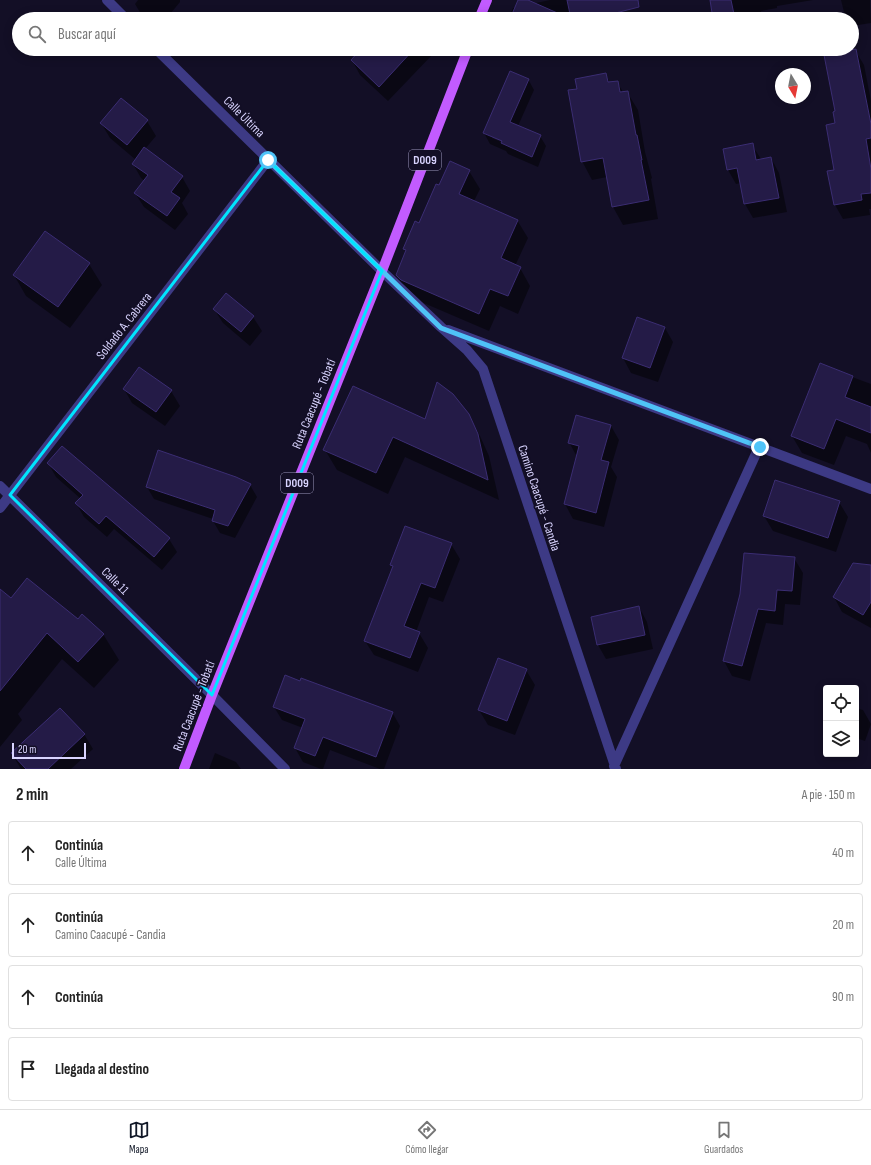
<!DOCTYPE html>
<html lang="es">
<meta charset="utf-8">
<style>
:root{--surface:#fff;--page:#f6f6f6;--text:#222;--muted:#767676;--line:#e0e0e0;--accent:#111827}
body{margin:0;font-family:"Sofia Sans Condensed",sans-serif;background:var(--page);color:var(--text)}
.controls{position:absolute;right:12px;bottom:12px;display:grid;overflow:hidden;border-radius:4px;box-shadow:0 2px 10px #0003}
.controls button{width:36px;height:36px;display:grid;place-items:center;padding:0;border:0;border-bottom:1px solid var(--line);background:var(--surface);color:var(--text);font:20px sans-serif}
.compass{position:absolute;left:775px;top:68px;width:36px;height:36px;border-radius:50%;background:var(--surface);box-shadow:0 2px 10px #0003;rotate:170deg}
.scale{position:absolute;left:12px;bottom:10px;width:74px;box-sizing:border-box;padding-left:4px;border:2px solid #d9d4ff;border-top:0;font-size:11px;line-height:14px;white-space:nowrap;color:#d9d4ff;-webkit-text-stroke:3px #130f26;paint-order:stroke}
.stop{position:absolute;width:12px;height:12px;margin:-9px;border:3px solid #4fc3f7;border-radius:50%;background:#fff}
.stop.end{background:#4fc3f7;border-color:#fff;box-shadow:0 1px 4px #0008}
.list{margin:0;padding:0;list-style:none}
h2{display:flex;justify-content:space-between;align-items:center;height:52px;margin:0;padding:0 16px;font-size:17px}
h2 small{font-size:13px;font-weight:400;color:var(--muted)}
.list li{display:grid;grid-template-columns:26px 1fr auto;gap:12px;align-items:center;box-sizing:border-box;height:64px;margin:0 8px 8px;padding:0 8px;border:1px solid var(--line);border-radius:4px}
.list b{display:block;font-size:15px;white-space:nowrap}
.list p{margin:0;font-size:13px;white-space:nowrap;color:var(--muted)}
.list em{font-size:13px;font-style:normal;color:var(--muted)}
.icon{flex:none;width:22px;height:22px;fill:none;stroke:currentColor;stroke-width:2;stroke-linecap:round;stroke-linejoin:round}
.map{position:relative;flex:none;width:871px;height:769px;overflow:hidden}
.search{position:absolute;background:var(--surface);box-shadow:0 2px 10px #0003;left:12px;right:12px;top:12px;height:44px;display:flex;align-items:center;gap:10px;box-sizing:border-box;padding:0 14px;border-radius:22px;color:var(--muted);font-size:15px}
.sheet{height:340px;background:var(--surface)}
nav{display:flex;justify-content:space-around;align-items:center;box-sizing:border-box;height:56px;border-top:1px solid var(--line);background:var(--surface);font-size:11px;color:var(--muted)}
nav a{display:grid;justify-items:center;gap:2px}
nav .on{color:var(--accent)}
.map>svg:first-child{display:block}
.shadow{fill:#0007;fill-rule:evenodd}
.building{fill:#241b47;stroke:#3b2d73}
.lines{fill:none;stroke-linecap:round;stroke-linejoin:round}
.minor{stroke:#3d3a85;stroke-width:10}
.primary{stroke:#c25bff;stroke-width:10}
.route{stroke:#4fc3f7;stroke-width:5}
.marked{fill:none;stroke:#00e5ff;stroke-width:3;stroke-linejoin:round}
.labels{text-anchor:middle;dominant-baseline:central;stroke-width:3.5;stroke-linejoin:round;paint-order:stroke}
.shield{fill:#130f26;stroke:#9e99be;stroke-width:1}
.shield-label{font-size:12px;font-weight:bold;fill:#d9d4ff}
.street-label{font-size:13px;fill:#d9d4ff;stroke:#130f26}
</style>
<div class="map">
<svg width="871" height="769" viewBox="0 0 871 769">
<rect width="100%" height="100%" fill="#130f26"/>
<!-- shadow -->
<path class="shadow" d="M138,0H180V2L166,19H144L135,4Z
M550,0H615L619,19H508L513,8Z
M710,0H813L777,6V8L761,11L763,19H714Z
M841,0H870L871,23L852,26V19H848L844,12Z
M362,49H430L433,54L388,101L360,75L352,60Z
M512,49H521L513,51Z
M855,50L864,65L871,101V209H869L870,215L843,219L835,205L836,112Z
M606,75L610,83L617,82L623,92H627L638,110L645,152L652,178L651,179L658,219L623,225L613,207L607,177L592,180L582,161L578,89Z
M528,79L534,90L518,126L540,136L546,146L538,167L508,154L506,151L490,144L484,133ZM492,136L507,142L506,144L492,138Z
M121,99L147,121L156,136L145,149L182,177L190,191L182,203L188,214L175,230L144,207L135,193L145,181L141,178L133,164L136,160L110,138L101,123Z
M752,145L761,159L771,158L779,173L787,212L753,218L745,204L741,183L736,184L728,170L724,150Z
M469,171L480,189L474,201L517,220L528,238L515,266L520,268L530,286L518,314L500,306L489,331L412,298L407,293L397,275L406,252L404,249L419,225L440,186Z
M89,264L102,285L70,328L26,296L14,275Z
M214,309L253,317L262,331L250,346L223,323Z
M665,328L673,342L658,382L631,373L623,358Z
M820,365L871,384V453L867,444L846,436L834,465L802,453L792,436Z
M139,368L171,391L180,406L165,426L132,403L124,389Z
M468,415L480,436L489,456L499,500L405,457L388,494L337,470L325,450L426,421Z
M611,426L619,440L611,467L617,477L604,527L573,519L565,504L577,457L569,442Z
M48,463L169,539L177,552L162,570L114,529L107,537L84,517L76,503L81,499L56,477Z
M250,485L257,497L235,538L220,533L213,521V519L154,499L147,487Z
M839,502L848,517L836,552L773,531L764,516Z
M451,544L460,559L443,602L429,597L416,632L419,633L428,648L418,672L374,655L365,641L393,567L392,565Z
M794,558L803,573L800,605L785,604L783,625L766,623L750,681L732,676L724,661L741,594Z
M871,566V628L842,612L834,597Z
M0,590L11,599L78,620L103,634L119,660L94,688L62,659L18,714L22,720L0,747Z
M639,607L647,622L653,649L606,659L598,645Z
M526,670L535,685L515,735L488,725L479,710Z
M274,707L392,712L400,726L384,769H380L330,750L323,769H321L303,762L295,748L303,728L282,720Z
M856,708L863,710L871,724L865,741L856,738Z
M84,734L93,749L71,769H21L12,754Z
M215,753L236,762L241,769H209Z"/>
<!-- building -->
<path class="building" d="M518,0H528L571,19L567,0H638L639,7L592,19H510Z
M710,0H731L735,19H713Z
M361,49H414L379,87L351,60Z
M856,49L871,124V138L866,139L871,169V193L861,194L862,200L834,205L827,171L834,170L826,125L835,123L833,112L835,111L824,55Z
M510,71L529,79L510,122L541,135L532,157L501,143L502,141L483,133Z
M606,73L608,82L618,81L620,92L628,91L636,135H637L642,160H641L649,200L612,207L603,158L581,162L568,90L577,89L575,79Z
M121,98L148,120L127,145L100,123Z
M753,143L756,160L771,157L779,198L744,204L737,168L727,170L723,149Z
M144,147L183,176L171,192L180,198L167,216L134,193L148,175L132,164Z
M450,161L470,170L459,194L518,220L501,258L521,267L508,296L490,289L479,314L401,280L396,275L406,250L403,249L415,221L419,223L436,184L439,185Z
M45,231L90,263L58,307L13,275Z
M226,293L254,316L241,332L213,309Z
M637,317L665,327L650,368L622,358Z
M820,363L853,376L845,397L871,407V433L836,419L824,449L791,436Z
M139,367L172,390L156,412L123,389Z
M437,382L453,394L469,414L478,434L488,480L393,437L376,473L323,450L353,386L425,419Z
M576,415L611,425L601,460L609,462L596,513L564,504L579,446L568,443Z
M62,446L170,538L154,557L106,516L99,524L75,503L83,495L47,463Z
M158,450L236,477L251,484L228,526L212,521L215,510L146,487Z
M775,480L840,501L828,538L763,516Z
M405,526L452,543L435,588L421,583L404,626L420,632L410,658L364,641L393,566L390,565Z
M744,553L795,557L792,591L777,590L775,611L758,609L742,666L723,661L740,594Z
M853,563L871,565V602L863,615L833,597Z
M27,578L78,619L82,614L104,634L78,662L47,633L0,691V589L11,598Z
M639,606L645,635L597,645L591,617Z
M498,658L527,669L507,721L478,710Z
M285,675L300,681L301,678L393,712L376,757L323,737L315,756L294,748L305,719L273,707Z
M60,708L85,734L48,769H26L11,753Z"/>
<g class="lines">
<!-- minor -->
<path class="minor" d="M107,0L126,19
M156,49L382,271L441,327L467,350L483,369L616,769
M448,330L871,489
M0,486L212,695L285,769
M0,508L268,160
M614,766L759,447"/>
<!-- primary -->
<path class="primary" d="M479,19L487,0
M184,769L212,695L382,271L468,49"/>
</g>
<g class="lines">
<!-- route -->
<path class="route" d="M268,160L441,328L760,447"/>
</g>
<!-- marked area -->
<path class="marked" d="M268,160L382,271L212,695L10,495Z"/>
<g class="labels">
<!-- shield labels -->
<g class="shield">
<rect x="409" y="150" width="32" height="20" rx="3"/>
<rect x="281" y="473" width="32" height="20" rx="3"/>
</g>
<g class="shield-label">
<text x="425" y="160">D009</text>
<text x="297" y="483">D009</text>
</g>
<!-- street labels -->
<g class="street-label">
<text transform="translate(244 117) rotate(45)">Calle Última</text>
<text transform="translate(124 326) rotate(-52)">Soldado A. Cabrera</text>
<text transform="translate(314 404) rotate(-68)">Ruta Caacupé - Tobatí</text>
<text transform="translate(539 498) rotate(72)">Camino Caacupé - Candia</text>
<text transform="translate(115 581) rotate(45)">Calle 11</text>
<text transform="translate(194 706) rotate(-69)">Ruta Caacupé - Tobatí</text>
</g>
</g>
</svg>
<div class="controls">
<button><svg class="icon" aria-label="locate" viewBox="0 0 24 24"><circle cx="12" cy="12" r="6"/><path d="M12 2v4M12 18v4M2 12h4M18 12h4"/></svg></button>
<button><svg class="icon" aria-label="layers" viewBox="0 0 24 24"><path d="M12 4l9 5-9 5-9-5zM3 14l9 5 9-5"/></svg></button>
</div>
<svg class="compass" viewBox="-18 -18 36 36"><path d="M0-13l5 13h-10z" fill="#e53935"/><path d="M0 13l5-13h-10z" fill="#767676"/></svg>
<div class="scale">20 m</div>
<div class="stop" style="left:268px;top:160px"></div>
<div class="stop end" style="left:760px;top:447px"></div>
<div class="search"><svg class="icon" aria-label="search" viewBox="0 0 24 24"><circle cx="10" cy="10" r="6"/><path d="M15 15l6 6"/></svg>Buscar aquí</div>
</div>
<section class="sheet">
<h2>2 min<small>A pie · 150 m</small></h2>
<ul class="list">
<li><svg class="icon" aria-label="ahead" viewBox="0 0 24 24"><path d="M12 20V5M6 11l6-6 6 6"/></svg><div><b>Continúa</b><p>Calle Última</p></div><em>40 m</em></li>
<li><svg class="icon" aria-label="ahead" viewBox="0 0 24 24"><path d="M12 20V5M6 11l6-6 6 6"/></svg><div><b>Continúa</b><p>Camino Caacupé - Candia</p></div><em>20 m</em></li>
<li><svg class="icon" aria-label="ahead" viewBox="0 0 24 24"><path d="M12 20V5M6 11l6-6 6 6"/></svg><div><b>Continúa</b></div><em>90 m</em></li>
<li><svg class="icon" aria-label="arrive" viewBox="0 0 24 24"><path d="M6 21V4h12l-3 4 3 4H6"/></svg><div><b>Llegada al destino</b></div></li>
</ul>
</section>
<nav>
<a class="on"><svg class="icon" aria-label="map" viewBox="0 0 24 24"><path d="M3 6l6-2 6 2 6-2v14l-6 2-6-2-6 2zM9 4v14M15 6v14"/></svg>Mapa</a>
<a><svg class="icon" aria-label="directions" viewBox="0 0 24 24"><path d="M12 3l9 9-9 9-9-9zM9 14v-3h6M13 9l2 2-2 2"/></svg>Cómo llegar</a>
<a><svg class="icon" aria-label="saved" viewBox="0 0 24 24"><path d="M7 4h10v16l-5-4-5 4z"/></svg>Guardados</a>
</nav>
